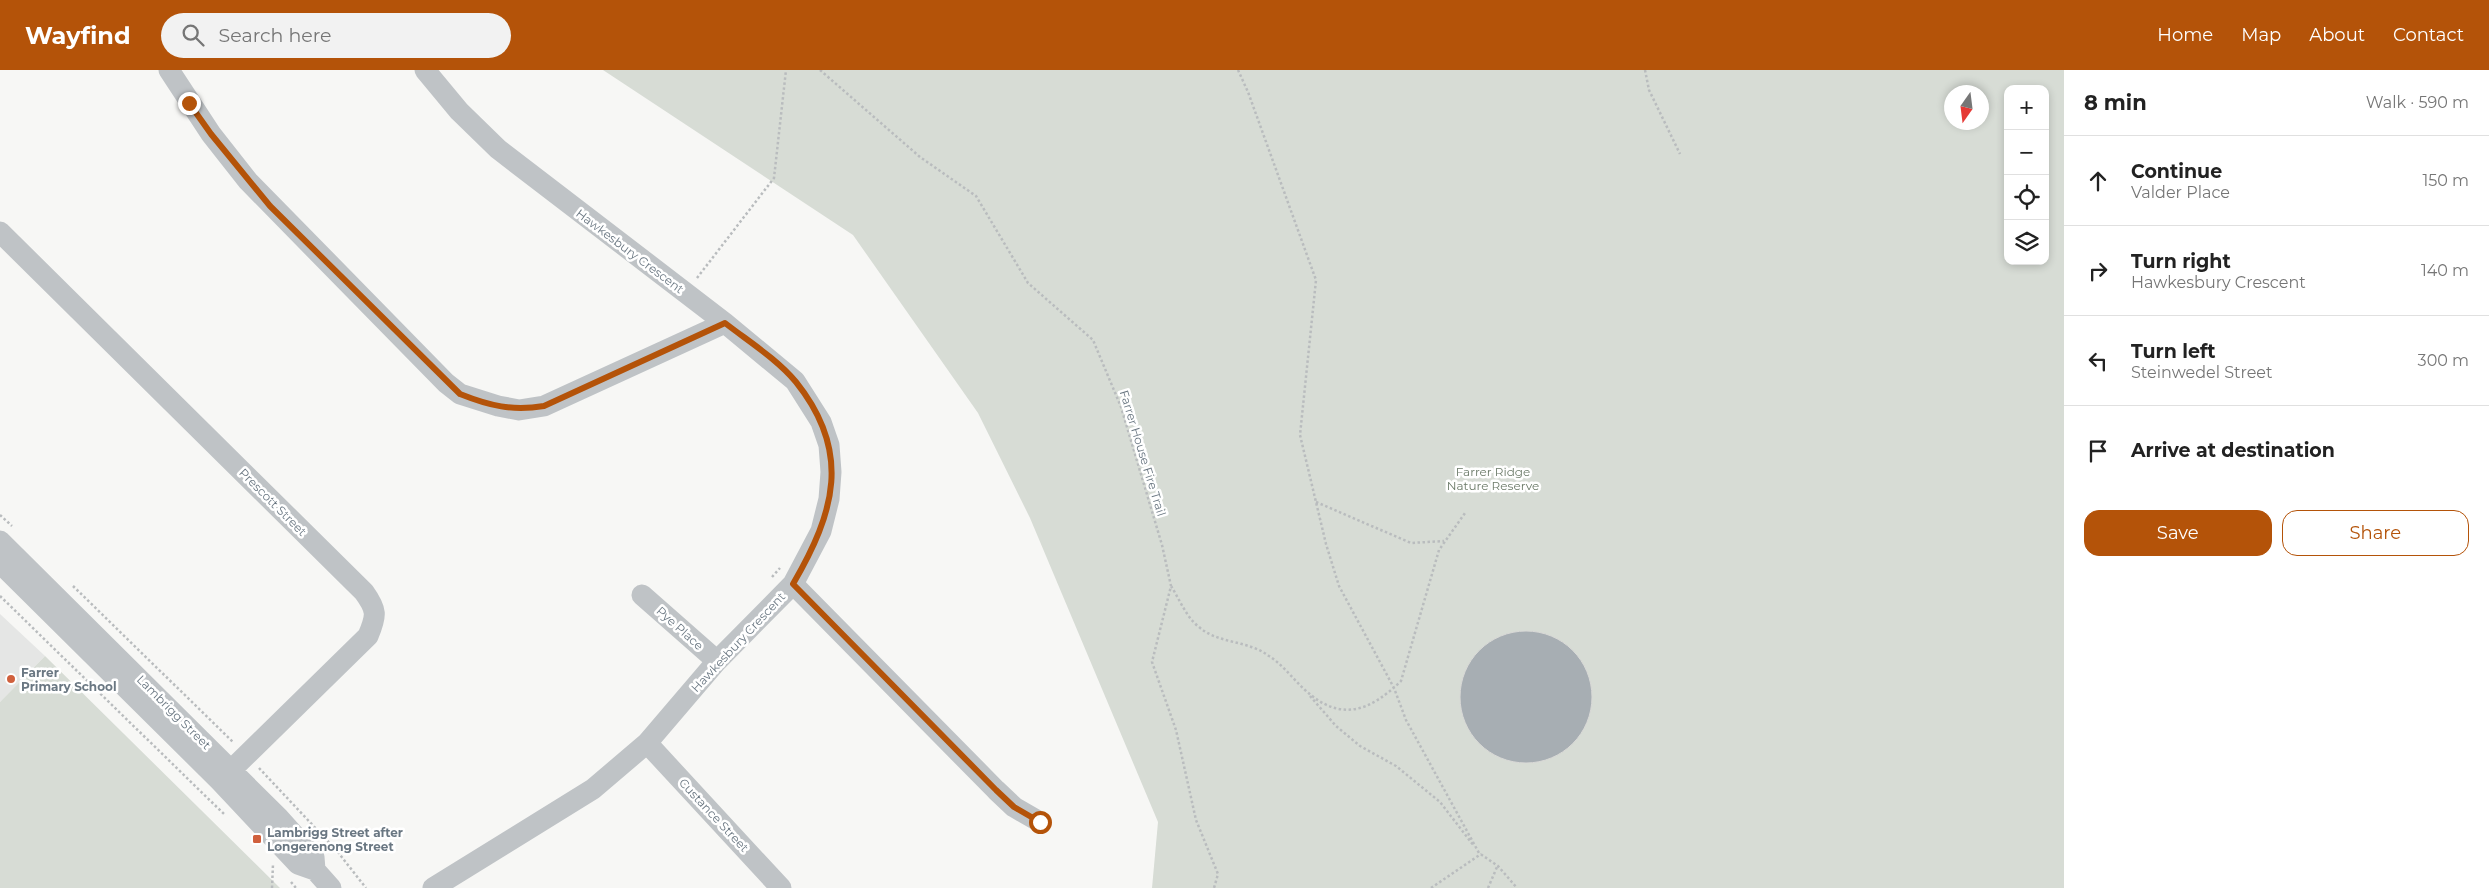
<!DOCTYPE html>
<meta charset="utf-8">
<style>
:root{--surface:#fff;--page:#f2f2f2;--text:#222;--muted:#767676;--line:#e0e0e0;--accent:#b45309}
body{margin:0;font-family:Montserrat,sans-serif;background:var(--page);color:var(--text)}
.controls{position:absolute;right:15px;top:15px;display:grid;overflow:hidden;border-radius:10px;box-shadow:0 2px 8px #0003}
.controls button{width:45px;height:45px;display:grid;place-items:center;padding:0;border:0;border-bottom:1px solid var(--line);background:var(--surface);color:var(--text);font:25px sans-serif}
.compass{position:absolute;left:1944px;top:15px;width:45px;height:45px;border-radius:50%;background:var(--surface);box-shadow:0 2px 8px #0003;rotate:194deg}
.stop{position:absolute;width:15px;height:15px;margin:-11px;border:4px solid #b45309;border-radius:50%;background:#fff}
.stop.end{background:#b45309;border-color:#fff;box-shadow:0 1px 5px #0008}
.list{margin:0;padding:0;list-style:none}
h2{display:flex;justify-content:space-between;align-items:center;height:65px;margin:0;padding:0 20px;font-size:21px}
h2 small{font-size:16px;font-weight:400;color:var(--muted)}
.list li{display:grid;grid-template-columns:32px 1fr auto;gap:15px;align-items:center;box-sizing:border-box;height:90px;padding:0 20px;border-top:1px solid var(--line)}
.list b{display:block;font-size:19px;white-space:nowrap}
.list p{margin:0;font-size:16px;white-space:nowrap;color:var(--muted)}
.list em{font-size:16px;font-style:normal;color:var(--muted)}
.actions{display:flex;gap:10px;padding:15px 20px}
.actions a{flex:1;padding:11px 0;border:1px solid var(--accent);border-radius:15px;text-align:center;font-size:18px;color:var(--accent)}
.actions .main{background:var(--accent);color:#fff}
.icon{flex:none;width:28px;height:28px;fill:none;stroke:currentColor;stroke-width:2;stroke-linecap:round;stroke-linejoin:round}
.map{position:relative;flex:none;width:2064px;height:818px;overflow:hidden}
header{display:flex;align-items:center;gap:30px;box-sizing:border-box;height:70px;padding:0 25px;background:var(--accent);color:#fff}
header strong{font-size:24px}
nav{display:flex;gap:28px;margin-inline-start:auto;font-size:18px}
.search{width:350px;height:45px;background:var(--page);display:flex;align-items:center;gap:12px;box-sizing:border-box;padding:0 18px;border-radius:28px;color:var(--muted);font-size:19px}
main{display:flex}
aside{flex:1;background:var(--surface)}
.map>svg:first-child{display:block}
.built{fill:#e5e6e5}
.green{fill:#d7dcd5;fill-rule:evenodd}
.building{fill:#a7aeb3;stroke:#d9d9d7}
.lines{fill:none;stroke-linecap:round;stroke-linejoin:round}
.path{stroke:#b9bcbe;stroke-width:2.5;stroke-dasharray:2.5 2.5;stroke-linecap:butt}
.minor{stroke:#bfc3c6;stroke-width:21}
.route{stroke:#b45309;stroke-width:6}
.poi-dot{fill:#d0603d;stroke:#fff;stroke-width:2}
.labels{text-anchor:middle;dominant-baseline:central;stroke-width:5;stroke-linejoin:round;paint-order:stroke}
.street-label{font-size:12px;fill:#6a7782;stroke:#fff}
.park-label{font-size:12px;fill:#6b7a68;stroke:#fff}
.poi-label{font-size:12px;font-weight:bold;fill:#6a7782;stroke:#fff;text-anchor:start}
</style>
<header>
<strong>Wayfind</strong>
<div class="search"><svg class="icon" aria-label="search" viewBox="0 0 24 24"><circle cx="10" cy="10" r="6"/><path d="M15 15l6 6"/></svg>Search here</div>
<nav><a>Home</a><a>Map</a><a>About</a><a>Contact</a></nav>
</header>
<main>
<div class="map">
<svg width="2064" height="818" viewBox="0 0 2064 818">
<rect width="100%" height="100%" fill="#f7f7f5"/>
<!-- built -->
<path class="built" d="M0,544L45,586L0,632Z"/>
<!-- green -->
<path class="green" d="M603,0H2064V818H1152L1158,752L1030,448L978,343L853,165ZM2008,19H2045V191H2008ZM1952,22H1982V52H1952Z
M45,586L280,818H0V632Z"/>
<!-- building -->
<path class="building" d="M1460 627a66 66 0 1 1 132 0a66 66 0 1 1-132 0Z"/>
<g class="lines">
<!-- path -->
<path class="path" d="M820,0L920,87L976,126L1028,213L1093,270L1121,337L1162,475L1171,516L1152,592L1176,660L1196,750L1218,804L1214,818
M1238,0L1248,22L1316,210L1300,365L1326,474L1339,516L1394,618L1406,650L1479,783L1498,796L1517,818
M1645,0L1649,20L1680,84
M697,208L774,108L786,0
M1316,432L1411,473L1444,471
M0,445L12,456
M772,507L780,498
M73,516L234,673
M1171,516C1180,530 1186,547 1199,557C1218,574 1248,570 1269,586C1283,595 1293,609 1305,620C1341,653 1370,641 1401,611L1439,480L1465,443
M0,526L225,745
M1310,626L1336,656L1360,676L1396,696L1440,732L1474,776
M259,698L337,781L366,818
M291,812L296,818
M272,818L273,794
M1431,818L1481,784
M1488,818L1497,797"/>
<!-- minor -->
<path class="minor" d="M169,0L211,64L248,111L446,313L460,324L498,336L519,340L544,336L725,253
M425,0L459,41L498,79L725,253L795,311L821,352L829,375L831,402L829,429L821,461L793,514L717,591L647,673L593,719L433,818
M0,162L364,522C377,540 377,545 368,566L220,711
M0,471L279,748L314,787L315,800
M0,493L220,711L298,794L315,800L331,818
M793,514L996,720L1014,737L1040,752
M642,525L717,591
M647,673L781,818"/>
</g>
<g class="lines">
<!-- route -->
<path class="route" d="M189,33L211,64L270,136L460,324C490,336 512,341 544,336L725,253C748,271 777,289 796,312C852,382 835,442 793,514L996,720L1014,737L1040,752"/>
</g>
<!-- markers -->
<g class="poi-dot">
<circle cx="11" cy="609" r="5"/>
<rect x="252" y="764" width="10" height="10" rx="2.5"/>
</g>
<g class="labels">
<!-- street labels -->
<g class="street-label">
<text transform="translate(630 181) rotate(37)">Hawkesbury Crescent</text>
<text transform="translate(1143 383) rotate(73)">Farrer House Fire Trail</text>
<text transform="translate(273 432) rotate(45)">Prescott Street</text>
<text transform="translate(680 558) rotate(42)">Pye Place</text>
<text transform="translate(738 572) rotate(-47)">Hawkesbury Crescent</text>
<text transform="translate(174 642) rotate(45)">Lambrigg Street</text>
<text transform="translate(714 745) rotate(47)">Custance Street</text>
</g>
<!-- park labels -->
<g class="park-label">
<text x="1493" y="401">Farrer Ridge<tspan x="1493" dy="14">Nature Reserve</tspan></text>
</g>
<!-- poi labels -->
<g class="poi-label">
<text x="21" y="602">Farrer<tspan x="21" dy="14">Primary School</tspan></text>
<text x="267" y="762">Lambrigg Street after<tspan x="267" dy="14">Longerenong Street</tspan></text>
</g>
</g>
</svg>
<div class="controls">
<button>+</button>
<button>−</button>
<button><svg class="icon" aria-label="locate" viewBox="0 0 24 24"><circle cx="12" cy="12" r="6"/><path d="M12 2v4M12 18v4M2 12h4M18 12h4"/></svg></button>
<button><svg class="icon" aria-label="layers" viewBox="0 0 24 24"><path d="M12 4l9 5-9 5-9-5zM3 14l9 5 9-5"/></svg></button>
</div>
<svg class="compass" viewBox="-18 -18 36 36"><path d="M0-13l5 13h-10z" fill="#e53935"/><path d="M0 13l5-13h-10z" fill="#767676"/></svg>
<div class="stop" style="left:1040px;top:752px"></div>
<div class="stop end" style="left:189px;top:33px"></div>
</div>
<aside>
<h2>8 min<small>Walk · 590 m</small></h2>
<ul class="list">
<li><svg class="icon" aria-label="ahead" viewBox="0 0 24 24"><path d="M12 20V5M6 11l6-6 6 6"/></svg><div><b>Continue</b><p>Valder Place</p></div><em>150 m</em></li>
<li><svg class="icon" aria-label="right" viewBox="0 0 24 24"><path d="M7 20v-9h11M14 6l5 5-5 5"/></svg><div><b>Turn right</b><p>Hawkesbury Crescent</p></div><em>140 m</em></li>
<li><svg class="icon" aria-label="left" viewBox="0 0 24 24"><path d="M17 20v-9H6M10 6l-5 5 5 5"/></svg><div><b>Turn left</b><p>Steinwedel Street</p></div><em>300 m</em></li>
<li><svg class="icon" aria-label="arrive" viewBox="0 0 24 24"><path d="M6 21V4h12l-3 4 3 4H6"/></svg><div><b>Arrive at destination</b></div></li>
</ul>
<div class="actions"><a class="main">Save</a><a>Share</a></div>
</aside>
</main>
